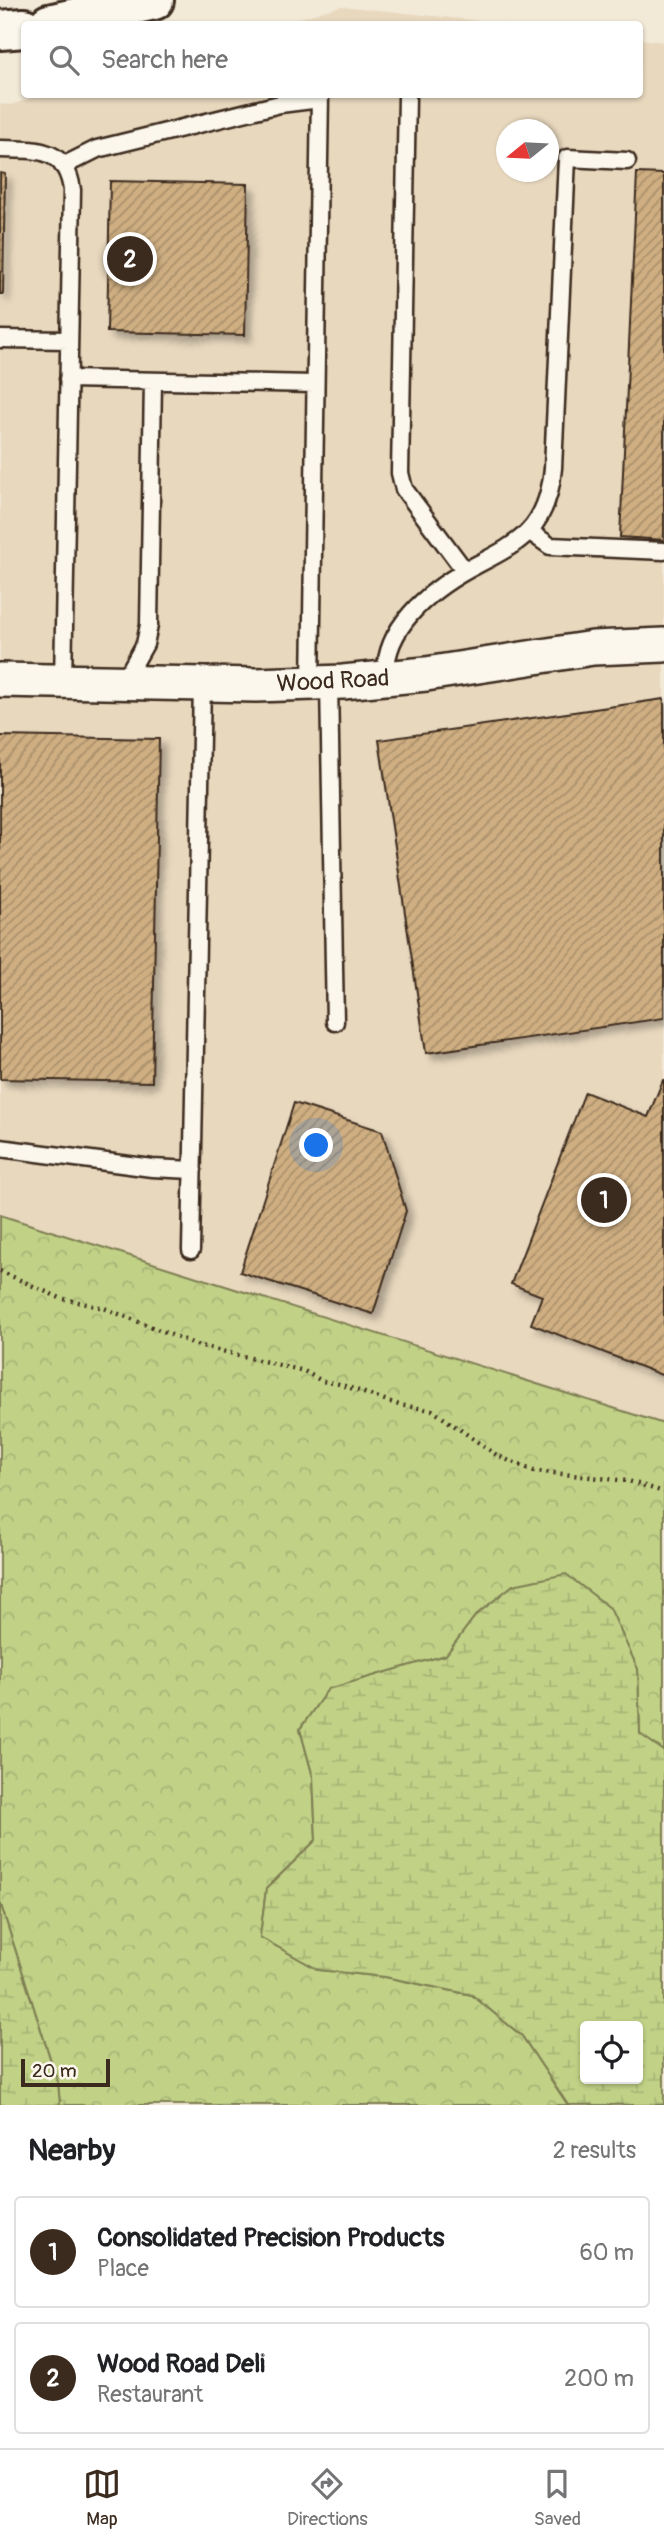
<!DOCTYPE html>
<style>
:root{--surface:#fff;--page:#f2f2f2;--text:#202124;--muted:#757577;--line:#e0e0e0;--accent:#3b2a1e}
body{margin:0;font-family:Pangolin,sans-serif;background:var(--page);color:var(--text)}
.controls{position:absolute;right:21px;bottom:21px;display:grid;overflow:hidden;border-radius:7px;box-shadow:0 2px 5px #0004}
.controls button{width:63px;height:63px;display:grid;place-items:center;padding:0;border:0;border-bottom:2px solid var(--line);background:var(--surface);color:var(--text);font:35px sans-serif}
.compass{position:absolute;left:496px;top:119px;width:63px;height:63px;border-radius:50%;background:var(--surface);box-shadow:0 2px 5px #0004;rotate:252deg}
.scale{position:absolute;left:21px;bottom:18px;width:89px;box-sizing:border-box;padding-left:7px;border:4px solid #3b2a1e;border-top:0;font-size:19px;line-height:24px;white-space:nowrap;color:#3b2a1e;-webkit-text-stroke:5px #fbf7ec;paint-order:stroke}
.you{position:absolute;left:317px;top:1146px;width:24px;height:24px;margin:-18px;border:5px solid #fff;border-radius:50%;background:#1a73e8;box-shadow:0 0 0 10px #1a73e833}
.badge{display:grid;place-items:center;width:46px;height:46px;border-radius:50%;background:var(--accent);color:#fff;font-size:23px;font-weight:700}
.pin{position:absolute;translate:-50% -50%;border:4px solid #fff;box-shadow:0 2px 7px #0006}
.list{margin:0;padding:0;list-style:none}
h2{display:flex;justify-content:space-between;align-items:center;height:91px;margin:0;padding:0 28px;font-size:30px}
h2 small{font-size:23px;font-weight:400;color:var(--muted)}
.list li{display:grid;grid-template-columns:46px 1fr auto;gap:21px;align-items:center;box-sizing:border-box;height:112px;margin:0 14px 14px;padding:0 14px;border:2px solid var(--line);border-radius:7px}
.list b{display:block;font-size:26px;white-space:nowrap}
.list p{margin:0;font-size:23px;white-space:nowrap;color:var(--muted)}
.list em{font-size:23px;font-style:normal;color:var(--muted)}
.icon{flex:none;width:38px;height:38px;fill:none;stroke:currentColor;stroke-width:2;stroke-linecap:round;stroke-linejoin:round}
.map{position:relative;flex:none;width:664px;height:2105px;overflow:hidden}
.search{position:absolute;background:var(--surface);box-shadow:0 2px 5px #0004;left:21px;right:21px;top:21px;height:77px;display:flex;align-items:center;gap:18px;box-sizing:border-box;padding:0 24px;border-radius:7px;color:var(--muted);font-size:26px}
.sheet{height:343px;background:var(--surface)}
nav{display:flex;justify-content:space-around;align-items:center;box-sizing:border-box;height:98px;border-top:2px solid var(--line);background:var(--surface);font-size:19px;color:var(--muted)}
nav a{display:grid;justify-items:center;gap:4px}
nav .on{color:var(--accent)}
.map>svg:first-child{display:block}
.built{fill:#e8d8be;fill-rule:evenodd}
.forest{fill:url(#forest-crowns);stroke:#7e7e52;stroke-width:2}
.wetland{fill:url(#wetland-marsh);stroke:#7e7e52;stroke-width:2;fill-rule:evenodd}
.building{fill:url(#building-hatch);stroke:#3b2a1e;stroke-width:2;filter:url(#shadow)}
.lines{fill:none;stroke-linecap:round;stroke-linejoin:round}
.lane-casing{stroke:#3b2a1e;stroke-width:21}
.street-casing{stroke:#3b2a1e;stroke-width:38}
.highway-casing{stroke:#3b2a1e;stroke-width:44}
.path{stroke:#3b2a1e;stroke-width:4.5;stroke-dasharray:2 5;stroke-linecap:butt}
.lane{stroke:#fbf7ec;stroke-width:16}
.street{stroke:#fbf7ec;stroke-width:33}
.highway{stroke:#fbf7ec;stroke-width:38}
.labels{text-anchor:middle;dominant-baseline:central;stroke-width:7;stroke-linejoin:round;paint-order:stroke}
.street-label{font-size:24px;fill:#3b2a1e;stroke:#fbf7ec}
</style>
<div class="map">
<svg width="664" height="2105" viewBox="0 0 664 2105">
<defs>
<pattern id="forest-crowns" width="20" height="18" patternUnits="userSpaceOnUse" patternTransform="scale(1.75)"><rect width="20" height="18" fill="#c1d287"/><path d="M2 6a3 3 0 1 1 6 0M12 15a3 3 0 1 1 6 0" fill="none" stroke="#a7b474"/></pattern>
<pattern id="wetland-marsh" width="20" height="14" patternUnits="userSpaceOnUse" patternTransform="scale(1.75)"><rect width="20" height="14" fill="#c1d287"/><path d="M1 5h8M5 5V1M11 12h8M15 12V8" fill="none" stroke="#a7b474"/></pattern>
<pattern id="building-hatch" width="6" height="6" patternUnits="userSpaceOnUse" patternTransform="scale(1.75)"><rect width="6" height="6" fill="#cfaf82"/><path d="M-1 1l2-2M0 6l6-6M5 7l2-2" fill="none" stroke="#a98f6a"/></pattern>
<filter id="shadow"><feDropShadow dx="6" dy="6" stdDeviation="3.5" flood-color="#0004"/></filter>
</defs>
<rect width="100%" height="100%" fill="#f2e9d7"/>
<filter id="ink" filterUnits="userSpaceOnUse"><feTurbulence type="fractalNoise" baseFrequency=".0143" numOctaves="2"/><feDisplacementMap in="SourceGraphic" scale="14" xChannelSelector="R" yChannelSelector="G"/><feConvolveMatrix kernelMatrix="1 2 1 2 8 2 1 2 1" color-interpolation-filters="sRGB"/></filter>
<g filter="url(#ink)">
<!-- built -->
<path class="built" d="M341,6L507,24H280Z
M640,39L664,42V1424L0,1215V104L10,105L45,94H640ZM506,130H548V172H506Z"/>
<!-- forest -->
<path class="forest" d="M0,1215L664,1424V1751L640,1735L638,1669L476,1615L446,1655L328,1689L300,1729L313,1777L316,1840L266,1889L260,1937L319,1970L385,1977L472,1995L522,2036L568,2105H60L58,2083L0,1902Z"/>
<!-- wetland -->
<path class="wetland" d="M566,1574L610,1608L638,1669L640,1734L664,1751V2105H568L522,2036L472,1995L385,1977L319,1970L260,1937L266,1889L316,1840L313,1777L300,1729L328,1689L446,1655L476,1615L513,1585ZM585,2026H638V2079H585Z
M0,1902L58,2083L60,2105H0Z"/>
<!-- building -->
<path class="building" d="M0,173L5,174L3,294H0Z
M637,173L664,174V540L620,537Z
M110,181L248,184L245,335L107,332Z
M664,699V1018L426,1053L379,740Z
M0,736L159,739L152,1082L0,1079Z
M663,1080H664V1376L531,1324L542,1296L511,1284L585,1092L648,1117Z
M294,1103L382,1131L406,1211L373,1314L240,1272Z"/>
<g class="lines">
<!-- lane casing -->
<g class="lane-casing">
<path id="lane" d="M407,96L400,473L404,489L465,571
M0,149C35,150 66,146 72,190L63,682
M63,166L97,149L280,104L320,99
M0,339L69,340
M68,379L314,384
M529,531L550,546L664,551
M386,679C382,629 429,591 469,569C489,558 512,548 528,532C545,514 551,491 553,468L567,158L627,161
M123,683L145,644L149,625L153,381
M329,683L335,1022
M311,684L320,94
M0,1148L152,1168L193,1170
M191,1250L202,684"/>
</g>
<!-- street casing -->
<g class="street-casing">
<path id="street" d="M0,680L256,685L343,682L426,674L593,648L664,645"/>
</g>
<!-- highway casing -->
<g class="highway-casing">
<path id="highway" d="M49,24L154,0
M0,30L24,28"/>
</g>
<!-- path -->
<path class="path" d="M0,1271L60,1298L104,1308L197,1345L304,1371L322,1381L339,1384L399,1405L432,1410L498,1456L534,1471L628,1481L664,1492"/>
<!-- lane -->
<use href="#lane" class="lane"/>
<!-- street -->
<use href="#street" class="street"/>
<!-- highway -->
<use href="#highway" class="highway"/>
</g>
</g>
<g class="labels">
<!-- street labels -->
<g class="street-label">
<text transform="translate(333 681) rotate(-3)">Wood Road</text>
</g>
</g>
</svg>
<div class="controls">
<button><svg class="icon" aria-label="locate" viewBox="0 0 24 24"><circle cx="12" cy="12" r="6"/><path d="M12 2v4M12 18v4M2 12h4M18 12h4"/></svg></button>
</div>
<svg class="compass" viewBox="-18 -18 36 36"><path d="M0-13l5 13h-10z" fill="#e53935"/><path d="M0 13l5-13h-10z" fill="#757577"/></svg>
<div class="scale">20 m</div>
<div class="you"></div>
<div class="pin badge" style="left:604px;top:1200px">1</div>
<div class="pin badge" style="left:130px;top:259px">2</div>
<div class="search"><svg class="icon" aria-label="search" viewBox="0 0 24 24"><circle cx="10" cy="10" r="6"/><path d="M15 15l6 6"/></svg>Search here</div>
</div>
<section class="sheet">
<h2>Nearby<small>2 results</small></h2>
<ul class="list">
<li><span class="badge">1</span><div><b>Consolidated Precision Products</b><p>Place</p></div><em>60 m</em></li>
<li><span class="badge">2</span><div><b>Wood Road Deli</b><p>Restaurant</p></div><em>200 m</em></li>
</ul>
</section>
<nav>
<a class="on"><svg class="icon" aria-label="map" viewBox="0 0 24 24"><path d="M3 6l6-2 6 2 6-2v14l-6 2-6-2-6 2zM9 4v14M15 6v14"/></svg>Map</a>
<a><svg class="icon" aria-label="directions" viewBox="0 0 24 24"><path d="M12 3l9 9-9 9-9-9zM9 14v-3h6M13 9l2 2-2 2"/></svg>Directions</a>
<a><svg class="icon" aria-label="saved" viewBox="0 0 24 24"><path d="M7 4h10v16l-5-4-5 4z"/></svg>Saved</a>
</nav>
